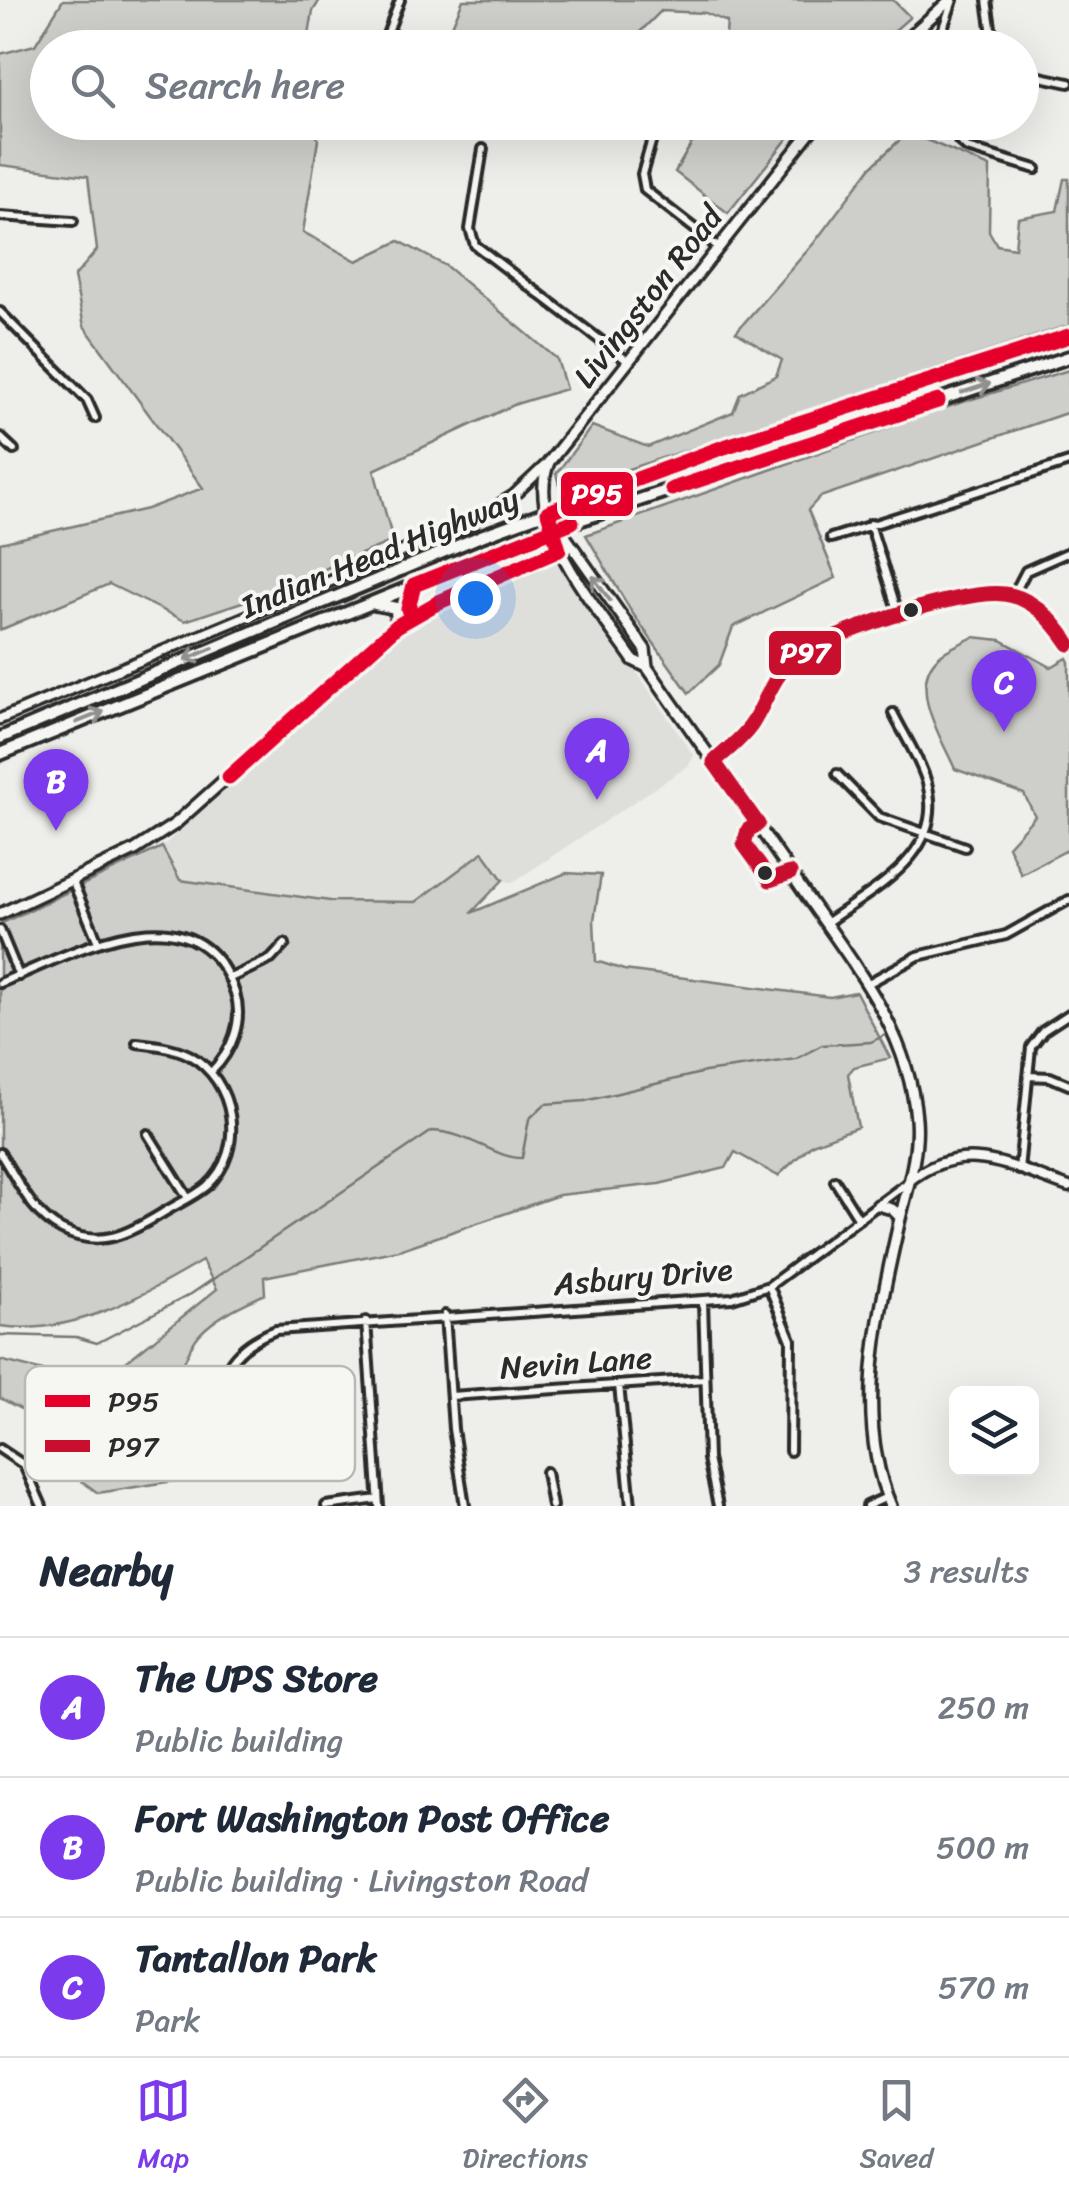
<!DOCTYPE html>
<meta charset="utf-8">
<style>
:root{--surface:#fff;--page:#f6f6f7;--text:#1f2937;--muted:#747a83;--line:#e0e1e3;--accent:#7c3aed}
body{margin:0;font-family:Sriracha,sans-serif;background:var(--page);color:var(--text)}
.controls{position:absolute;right:30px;bottom:30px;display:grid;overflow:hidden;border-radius:15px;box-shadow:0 10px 40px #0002}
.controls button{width:90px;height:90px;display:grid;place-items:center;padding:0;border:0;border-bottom:2px solid var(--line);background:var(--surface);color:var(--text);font:50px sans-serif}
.you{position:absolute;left:475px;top:598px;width:35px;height:35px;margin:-25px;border:8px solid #fff;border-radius:50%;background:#1a73e8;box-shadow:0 0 0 15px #1a73e833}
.badge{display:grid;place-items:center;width:65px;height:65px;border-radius:50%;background:var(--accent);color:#fff;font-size:32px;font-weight:700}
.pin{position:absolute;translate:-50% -82px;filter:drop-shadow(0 2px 5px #0008)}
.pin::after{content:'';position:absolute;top:52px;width:35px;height:30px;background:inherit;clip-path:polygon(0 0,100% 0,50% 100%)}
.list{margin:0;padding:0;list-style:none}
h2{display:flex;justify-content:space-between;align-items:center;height:130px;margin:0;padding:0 40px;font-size:42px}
h2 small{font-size:32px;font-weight:400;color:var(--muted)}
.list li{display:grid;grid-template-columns:65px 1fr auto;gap:30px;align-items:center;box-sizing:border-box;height:140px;padding:0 40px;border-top:2px solid var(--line)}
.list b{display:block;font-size:38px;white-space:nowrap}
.list p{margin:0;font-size:32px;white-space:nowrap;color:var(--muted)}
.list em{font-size:32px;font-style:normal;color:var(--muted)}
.icon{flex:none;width:55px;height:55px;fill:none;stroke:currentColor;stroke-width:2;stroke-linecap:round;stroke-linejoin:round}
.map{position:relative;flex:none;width:1069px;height:1506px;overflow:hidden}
.search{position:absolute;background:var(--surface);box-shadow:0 10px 40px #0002;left:30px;right:30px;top:30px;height:110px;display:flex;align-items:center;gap:25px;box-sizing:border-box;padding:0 35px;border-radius:55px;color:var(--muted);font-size:38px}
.sheet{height:550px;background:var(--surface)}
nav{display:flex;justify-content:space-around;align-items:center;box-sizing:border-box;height:140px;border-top:2px solid var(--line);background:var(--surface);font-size:28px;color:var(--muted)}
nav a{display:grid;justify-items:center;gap:5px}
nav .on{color:var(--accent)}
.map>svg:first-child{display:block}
.built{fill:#dededb}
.green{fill:#cececa;stroke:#7c7c7a;stroke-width:2.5}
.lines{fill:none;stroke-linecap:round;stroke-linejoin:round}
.stream{stroke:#757573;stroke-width:2.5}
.minor-casing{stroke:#2b2b2b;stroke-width:14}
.tertiary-casing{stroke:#2b2b2b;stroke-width:15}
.secondary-casing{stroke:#2b2b2b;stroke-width:16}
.trunk-casing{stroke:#2b2b2b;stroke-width:18}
.minor{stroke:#f6f6f2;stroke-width:6}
.tertiary{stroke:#f6f6f2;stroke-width:8}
.secondary{stroke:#f6f6f2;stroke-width:9}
.trunk{stroke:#f6f6f2;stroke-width:10}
.bus-1-casing{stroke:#f6f6f2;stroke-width:22}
.bus-2-casing{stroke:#f6f6f2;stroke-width:22}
.bus-1{stroke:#e4002b;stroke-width:15}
.bus-2{stroke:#c8102e;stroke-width:15}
.oneway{stroke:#90908e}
.bus-dot{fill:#2b2b2b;stroke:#f6f6f2;stroke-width:4}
.labels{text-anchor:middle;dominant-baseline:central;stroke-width:8;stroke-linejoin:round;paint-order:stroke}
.street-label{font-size:32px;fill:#2b2b2b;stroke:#f6f6f2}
.key{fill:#f6f6f2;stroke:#b9b9b6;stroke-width:2.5}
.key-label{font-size:28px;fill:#2b2b2b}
.line-badge{stroke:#f6f6f2;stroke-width:4}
.badge-label{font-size:28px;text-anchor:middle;font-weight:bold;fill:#fff}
</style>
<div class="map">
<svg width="1069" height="1506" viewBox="0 0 1069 1506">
<rect width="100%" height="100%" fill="#eeeeea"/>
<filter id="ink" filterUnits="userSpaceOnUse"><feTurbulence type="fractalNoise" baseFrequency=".01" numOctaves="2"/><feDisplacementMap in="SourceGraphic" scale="20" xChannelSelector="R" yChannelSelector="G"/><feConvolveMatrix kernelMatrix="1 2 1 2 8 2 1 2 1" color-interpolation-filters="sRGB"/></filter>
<g filter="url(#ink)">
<!-- built -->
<path class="built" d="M558,557L694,756L688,766L512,883L503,880L482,852L416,902L330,901L180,880L162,847L304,716L415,625Z"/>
<!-- green -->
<path class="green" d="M63,0H320L313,11L307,47L48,48V122L313,123L318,140L303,232L357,261L399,241L446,266L557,359L566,389L516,404L374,470L393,541L251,599L185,621L109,584L0,630V543L147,509L203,488L84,326L74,277L97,250L88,176L0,165V54L35,45Z
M463,0H893L910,17L876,47H725L727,22L705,13L661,11L625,47H443Z
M704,122H800V123L728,213L675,172Z
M908,132L990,167L989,231L997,245L1015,248L1018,218L1057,211L1064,179H1069V325L561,491L556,474L592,426L648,447L733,412L740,394L776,376L782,360L736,332L814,243L871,167Z
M1069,370V412L820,497L808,510L836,578L733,627L719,665L689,693L631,611L586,535L959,403Z
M973,637L1001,640L1051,667L1067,658L1069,662V849L1021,874L1008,846L1035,816L1024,794L955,769C942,739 907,686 938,657C947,648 963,643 973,637Z
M162,847L180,880L330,901L416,902L483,852L503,880L471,913L566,873L601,875L594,920L596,961L624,970L830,997L856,992L890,1058L854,1067L848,1074L858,1127L812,1144L778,1176L735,1152L726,1168L659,1184L559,1195L399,1250L264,1277L265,1294C242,1305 216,1316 199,1335C179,1359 157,1439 169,1469L186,1479L98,1493L72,1474L45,1422L0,1398V1360L59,1375L121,1366L217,1289L202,1261C143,1296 71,1337 0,1326V924Z"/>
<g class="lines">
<!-- stream -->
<path class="stream" d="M0,1335L76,1337L97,1343L191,1294L432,1131C469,1132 494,1158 522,1158L529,1119L545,1104L585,1101L705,1072L796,1059L822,1045L871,1042L885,1035"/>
<!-- minor casing -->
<g class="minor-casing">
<path id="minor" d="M987,0L994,48
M382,48L400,0
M691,48L703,43L710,48
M936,48L953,0
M1022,73L1069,83
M657,122L642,174L645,190L718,247
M962,122L959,141L967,148L1036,169
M483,149L470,229L475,245L629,362
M0,216L73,221
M0,312L87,400L95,418
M0,437L14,450
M870,524L899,616
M831,538L1069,462
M1013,596L1026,571L1069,552
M837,774L879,817L965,847
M72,880L98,942
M826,923C873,889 947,854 927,783C920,759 904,735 893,713
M0,930L19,976
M230,978L271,959L285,944
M0,983C70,955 197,879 235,993C244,1021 232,1051 212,1071
M867,984L918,956L1006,935L1069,900
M1028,1076L1050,1077L1069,1085
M148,1134L188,1198
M0,1153C17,1179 32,1215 62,1230C100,1249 128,1234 161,1214C175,1205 194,1197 207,1186C247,1150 235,1080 189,1055C173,1047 155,1045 137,1043
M1019,1170L1031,1047L1043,1031L1069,1014
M835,1181L859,1219
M769,1286L791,1340L790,1451
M703,1301L708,1459L718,1506
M445,1315L453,1429L465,1506
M366,1321L379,1506
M223,1375L286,1417
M619,1385L631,1506
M451,1396L705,1379
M210,1436C221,1384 219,1352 276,1330L732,1298L769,1286L907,1183
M0,1449L24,1465L42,1506
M546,1472L552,1506
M326,1506L378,1499
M867,1506L887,1497"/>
</g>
<!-- tertiary casing -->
<g class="tertiary-casing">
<path id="tertiary" d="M0,719L470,523L514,495L549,462
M714,762C727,750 742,739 752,724C766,702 773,676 793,660C821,637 970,588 1004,594C1034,599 1053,619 1069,644
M908,1182C964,1137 1011,1167 1069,1187"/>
</g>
<!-- secondary casing -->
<g class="secondary-casing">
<path id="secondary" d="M897,48L950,0
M818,122L549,462C523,526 599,610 633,660L647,667C698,740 749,812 799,885C848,958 909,1027 916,1119C919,1153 907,1189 899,1223C879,1313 853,1417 891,1506
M548,512L645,649L647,667
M0,914L135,850L175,824L397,626L439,602L559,550
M878,1205L892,1209L900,1217"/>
</g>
<!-- trunk casing -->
<g class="trunk-casing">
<path id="trunk" d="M375,604L396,608L397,626
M411,618L408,609L414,585
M0,738L481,536L721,448L1069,336
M0,754L561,526L1069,357"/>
</g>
<!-- minor -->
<use href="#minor" class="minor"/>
<!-- tertiary -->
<use href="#tertiary" class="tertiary"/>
<!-- secondary -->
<use href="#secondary" class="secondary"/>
<!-- trunk -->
<use href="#trunk" class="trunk"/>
<!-- bus-1 casing -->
<g class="bus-1-casing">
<path id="bus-1" d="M672,489L938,401
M411,618L408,609L414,585L572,522
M229,777L397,626L439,602L559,550L548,512L721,448L1069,336"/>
</g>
<!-- bus-2 casing -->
<g class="bus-2-casing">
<path id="bus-2" d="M714,762C727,750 742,739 752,724C766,703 772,676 793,660C829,633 960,589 1004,594C1033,597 1054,621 1069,644
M714,762L758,824
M758,824L748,830L744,844L770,880L790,873"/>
</g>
<!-- bus-1 -->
<use href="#bus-1" class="bus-1"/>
<!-- bus-2 -->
<use href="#bus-2" class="bus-2"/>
</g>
<!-- one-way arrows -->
<defs><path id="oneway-shaft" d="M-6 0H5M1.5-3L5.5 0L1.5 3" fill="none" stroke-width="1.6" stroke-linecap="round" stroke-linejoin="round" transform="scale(2.5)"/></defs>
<g class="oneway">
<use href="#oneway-shaft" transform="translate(976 388) rotate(-18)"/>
<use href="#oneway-shaft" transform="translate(601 588) rotate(-126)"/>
<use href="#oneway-shaft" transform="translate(199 654) rotate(157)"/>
<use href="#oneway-shaft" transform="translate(90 717) rotate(-22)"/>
</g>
</g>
<!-- markers -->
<g class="bus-dot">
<circle cx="911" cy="610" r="9"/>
<circle cx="765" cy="873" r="9"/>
</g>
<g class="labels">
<!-- street labels -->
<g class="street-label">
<text transform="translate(648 297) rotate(-52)">Livingston Road</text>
<text transform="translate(380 553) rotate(-22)">Indian Head Highway</text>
<text transform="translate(643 1277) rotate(-5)">Asbury Drive</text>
<text transform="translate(576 1363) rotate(-4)">Nevin Lane</text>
</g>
</g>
<!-- legend -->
<rect x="25" y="1366" width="330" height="115" rx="15" class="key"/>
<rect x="45" y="1395" width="45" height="12" fill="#e4002b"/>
<rect x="45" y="1440" width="45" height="12" fill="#c8102e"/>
<g class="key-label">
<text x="108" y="1411">P95</text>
<text x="108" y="1456">P97</text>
</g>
<g class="line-badge">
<rect x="559" y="470" width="76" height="48" rx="10" fill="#e4002b"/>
<rect x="767" y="629" width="76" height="48" rx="10" fill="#c8102e"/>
</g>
<g class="badge-label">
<text x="597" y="503">P95</text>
<text x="805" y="662">P97</text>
</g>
</svg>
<div class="controls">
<button><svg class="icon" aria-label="layers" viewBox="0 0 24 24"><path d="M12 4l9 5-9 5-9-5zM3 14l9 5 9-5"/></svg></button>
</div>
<div class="you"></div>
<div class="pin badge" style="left:597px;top:800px">A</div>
<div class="pin badge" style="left:56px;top:831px">B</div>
<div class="pin badge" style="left:1004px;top:732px">C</div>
<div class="search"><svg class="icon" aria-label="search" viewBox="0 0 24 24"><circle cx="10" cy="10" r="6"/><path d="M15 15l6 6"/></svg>Search here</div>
</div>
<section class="sheet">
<h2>Nearby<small>3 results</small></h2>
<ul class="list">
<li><span class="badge">A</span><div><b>The UPS Store</b><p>Public building</p></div><em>250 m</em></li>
<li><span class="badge">B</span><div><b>Fort Washington Post Office</b><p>Public building · Livingston Road</p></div><em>500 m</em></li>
<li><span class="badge">C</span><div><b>Tantallon Park</b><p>Park</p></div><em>570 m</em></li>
</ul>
</section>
<nav>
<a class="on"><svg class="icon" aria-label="map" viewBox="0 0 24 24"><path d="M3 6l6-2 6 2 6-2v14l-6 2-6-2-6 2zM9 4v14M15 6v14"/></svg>Map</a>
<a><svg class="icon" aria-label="directions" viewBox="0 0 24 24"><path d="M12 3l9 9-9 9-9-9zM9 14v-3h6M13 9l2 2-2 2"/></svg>Directions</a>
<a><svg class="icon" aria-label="saved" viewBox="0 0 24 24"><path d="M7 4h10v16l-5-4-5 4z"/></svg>Saved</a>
</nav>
